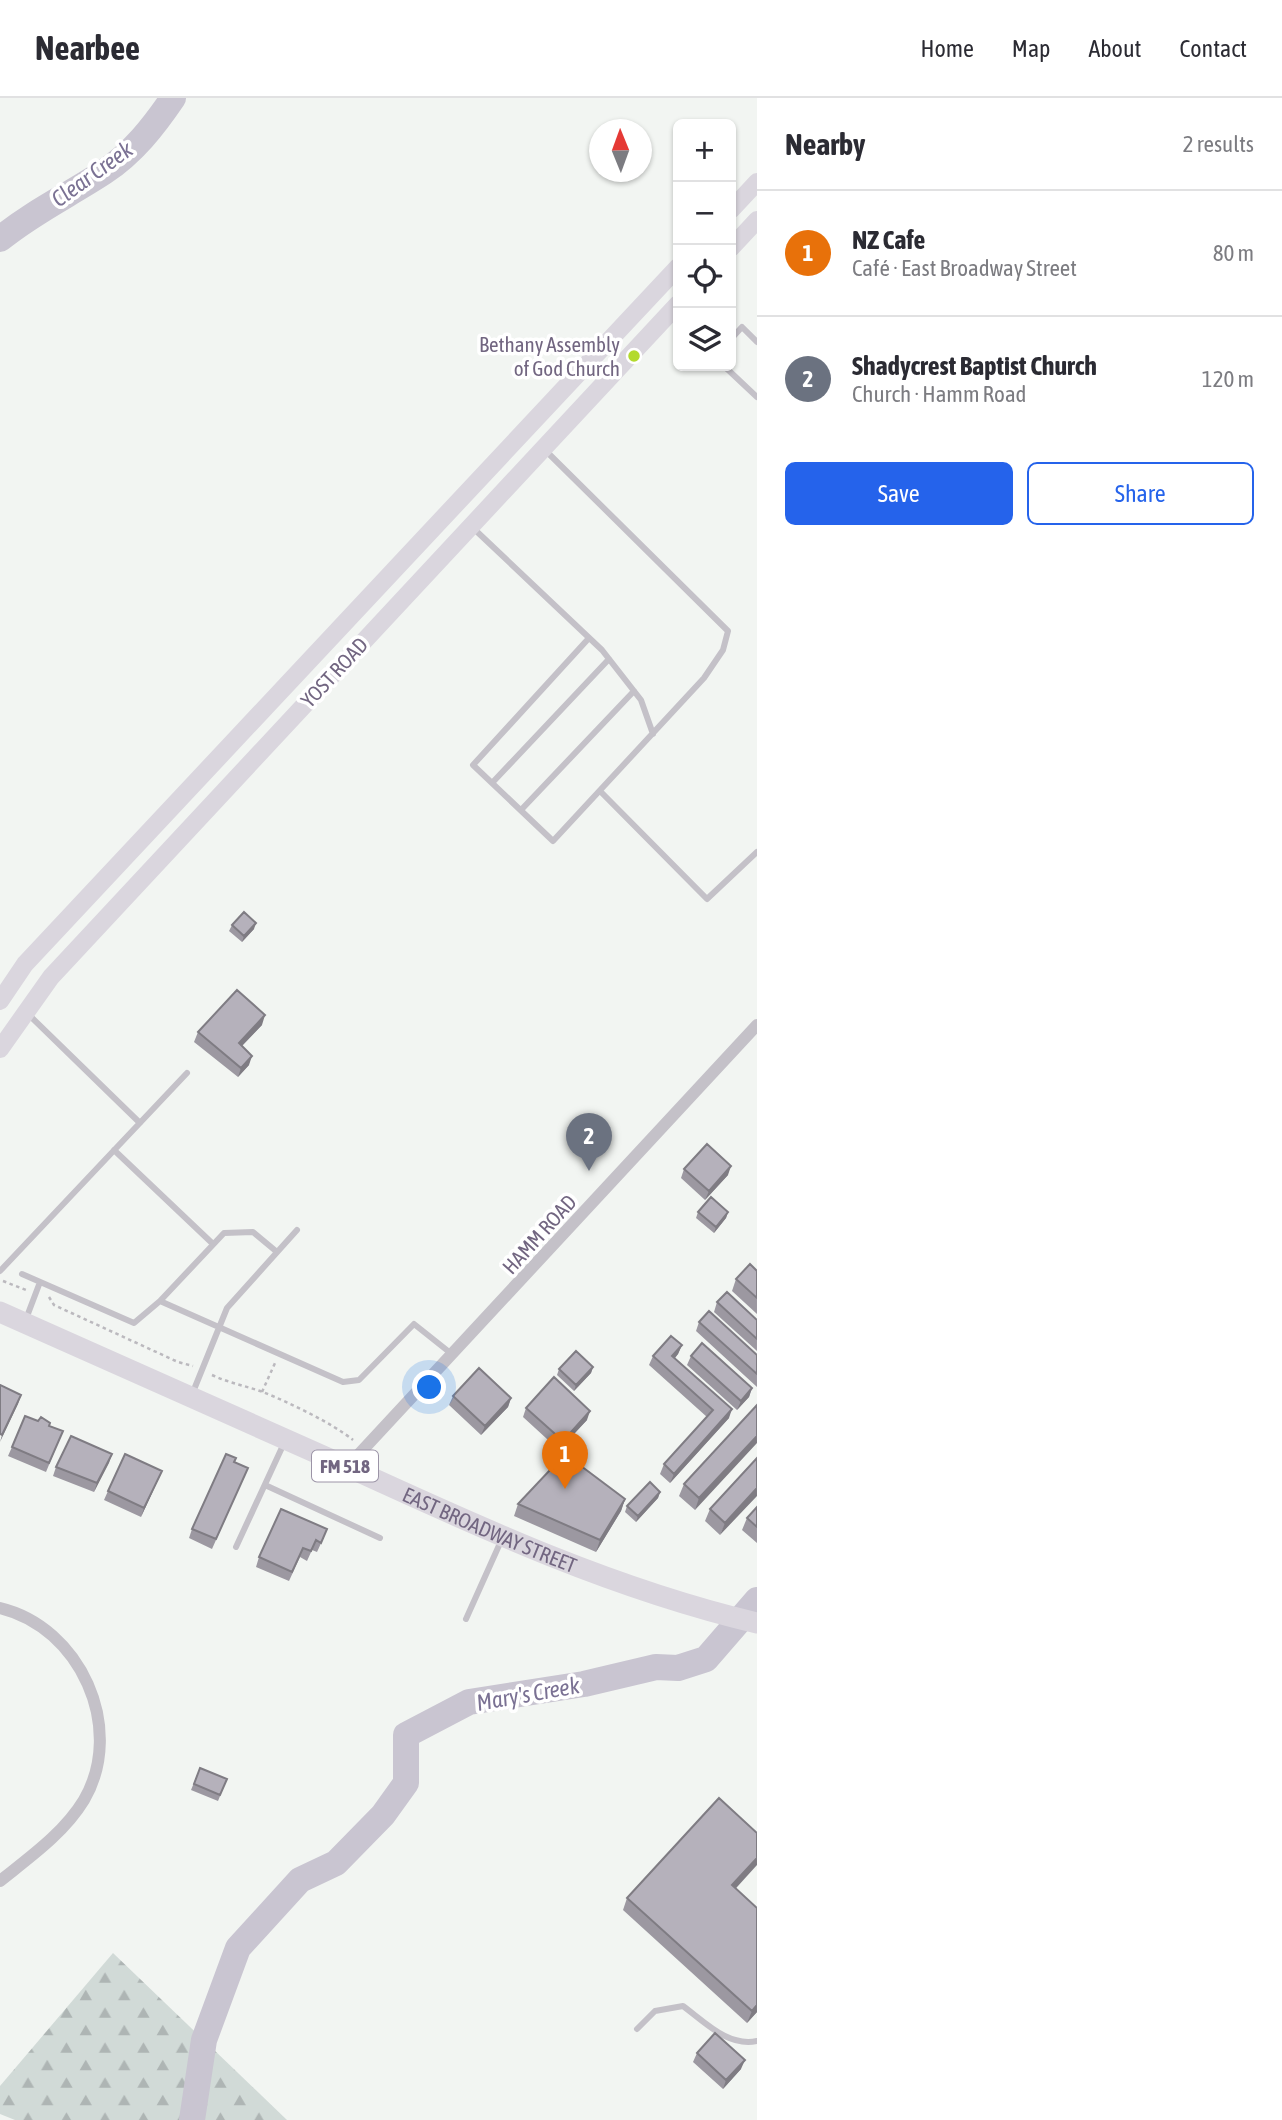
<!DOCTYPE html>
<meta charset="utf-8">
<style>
:root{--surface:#fff;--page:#f7f7f7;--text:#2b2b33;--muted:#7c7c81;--line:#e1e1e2;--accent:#2563eb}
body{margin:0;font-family:"Asap Condensed",sans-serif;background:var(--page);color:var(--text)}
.controls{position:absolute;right:21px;top:21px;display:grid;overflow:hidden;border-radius:10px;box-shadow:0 2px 5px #0004}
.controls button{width:63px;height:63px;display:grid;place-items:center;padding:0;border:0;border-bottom:2px solid var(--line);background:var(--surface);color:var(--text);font:35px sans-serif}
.compass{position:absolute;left:589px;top:21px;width:63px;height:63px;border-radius:50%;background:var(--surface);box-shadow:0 2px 5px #0004;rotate:359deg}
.you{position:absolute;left:430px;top:1290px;width:24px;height:24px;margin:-18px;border:5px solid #fff;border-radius:50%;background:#1a73e8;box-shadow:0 0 0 10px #1a73e833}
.badge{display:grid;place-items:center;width:46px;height:46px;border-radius:50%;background:var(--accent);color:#fff;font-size:23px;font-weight:700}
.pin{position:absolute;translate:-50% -58px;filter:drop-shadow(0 2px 4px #0008)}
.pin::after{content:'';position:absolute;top:37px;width:24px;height:21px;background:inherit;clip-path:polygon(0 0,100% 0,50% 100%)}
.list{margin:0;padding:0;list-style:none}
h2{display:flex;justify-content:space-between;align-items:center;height:91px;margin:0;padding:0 28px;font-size:30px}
h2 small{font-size:23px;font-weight:400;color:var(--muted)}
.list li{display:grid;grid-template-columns:46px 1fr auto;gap:21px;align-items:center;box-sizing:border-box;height:126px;padding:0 28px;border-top:2px solid var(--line)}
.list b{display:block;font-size:26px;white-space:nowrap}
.list p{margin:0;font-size:23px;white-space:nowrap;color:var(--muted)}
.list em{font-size:23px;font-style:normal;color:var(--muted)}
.actions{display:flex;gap:14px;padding:21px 28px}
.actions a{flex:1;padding:16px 0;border:2px solid var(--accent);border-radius:10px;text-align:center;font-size:24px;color:var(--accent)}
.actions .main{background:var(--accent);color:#fff}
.icon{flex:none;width:38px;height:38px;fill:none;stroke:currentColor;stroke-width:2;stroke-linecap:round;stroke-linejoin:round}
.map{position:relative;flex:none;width:757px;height:2022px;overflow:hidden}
header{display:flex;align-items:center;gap:42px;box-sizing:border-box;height:98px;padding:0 35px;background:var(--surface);border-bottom:2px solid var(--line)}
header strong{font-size:33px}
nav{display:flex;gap:38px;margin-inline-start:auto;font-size:24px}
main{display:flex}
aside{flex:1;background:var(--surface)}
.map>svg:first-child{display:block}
.forest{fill:url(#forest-firs)}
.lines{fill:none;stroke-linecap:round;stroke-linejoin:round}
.river{stroke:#c9c5d1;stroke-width:26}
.path{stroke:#bbb9be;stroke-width:2.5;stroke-dasharray:3.5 3.5;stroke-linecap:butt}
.service{stroke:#c4c1c8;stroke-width:6}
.minor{stroke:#c4c1c8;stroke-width:12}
.secondary{stroke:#dad6de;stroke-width:18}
.primary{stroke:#dad6de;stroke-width:21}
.wall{fill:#9c98a1}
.shaded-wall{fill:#7f7c83}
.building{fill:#b5b1bb;stroke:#7f7c83;stroke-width:2}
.poi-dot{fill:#b3da2d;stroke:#fff;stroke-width:2.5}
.labels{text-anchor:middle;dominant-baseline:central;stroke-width:7;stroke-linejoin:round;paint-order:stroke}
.shield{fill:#fff;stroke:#9c94a7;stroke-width:2}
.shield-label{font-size:19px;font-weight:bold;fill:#726681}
.poi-label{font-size:21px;fill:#726681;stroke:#fff;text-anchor:end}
.street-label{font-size:21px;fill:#726681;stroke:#fff}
.water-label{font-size:23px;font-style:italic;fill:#7a7193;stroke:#fff}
</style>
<header>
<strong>Nearbee</strong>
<nav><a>Home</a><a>Map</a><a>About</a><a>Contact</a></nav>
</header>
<main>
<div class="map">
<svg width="757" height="2022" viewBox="0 0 757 2022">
<defs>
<pattern id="forest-firs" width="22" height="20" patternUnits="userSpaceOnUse" patternTransform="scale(1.75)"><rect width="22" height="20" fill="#d1dad7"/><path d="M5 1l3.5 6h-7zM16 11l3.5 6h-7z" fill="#aeb5b4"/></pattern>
</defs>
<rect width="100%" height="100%" fill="#f2f5f2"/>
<!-- forest -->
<path class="forest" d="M113,1855L287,2022H15L0,2016V1988Z"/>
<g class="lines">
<!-- river -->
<path class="river" d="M0,141C33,114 69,97 104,74C133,55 154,28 173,0
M192,2022L204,1942L238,1850L300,1782L336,1765L383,1717L406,1685V1637L469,1604L584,1586L656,1569L678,1570L706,1561L757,1502"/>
<!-- path -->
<path class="path" d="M3,1183L26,1192
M49,1199L54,1207L178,1264L193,1268
M212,1277C229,1285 246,1288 263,1294C290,1305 332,1325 353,1342
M262,1294L275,1265"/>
<!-- service -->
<path class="service" d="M731,241L742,229L757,244
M724,268L757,299
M546,353L728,533L723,552L704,580L553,743L473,667L589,540
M472,429L602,552L641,602L653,636
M492,685L609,561
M600,693L707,801L757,754
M521,712L634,593
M27,915L140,1025
M114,1052L213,1146
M0,1173L187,975
M22,1176L134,1225L160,1203L224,1135L253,1134L277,1154
M160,1203L343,1284L359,1282L414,1226L453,1257
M26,1221L40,1184
M193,1294L227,1210L297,1132
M265,1387L380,1440
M236,1449L285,1343
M466,1521L501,1443
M637,1931L655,1913L683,1908C706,1925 728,1949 757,1943"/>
<!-- minor -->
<path class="minor" d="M347,1369L757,927
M0,1510C80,1529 126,1630 84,1702C64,1735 30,1759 0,1783"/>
<!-- secondary -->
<path class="secondary" d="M731,112L757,84
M731,150L757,122
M0,903L25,866L678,169
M0,951L51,879L678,206"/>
<!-- primary -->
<path class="primary" id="s1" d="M0,1214C116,1266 232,1317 348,1369C481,1430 613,1491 757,1525"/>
</g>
<!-- wall -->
<path class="wall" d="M232,827L254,831L242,844L229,833Z
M262,927L242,948L249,967L238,979L194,944L198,934Z
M684,1071L728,1077L705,1102L681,1080Z
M698,1114H728L726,1120L714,1135L696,1120Z
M757,1173V1216L732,1193L736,1181Z
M717,1204L757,1222V1253L714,1214Z
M699,1224L757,1257V1289L696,1233Z
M682,1247L678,1256L675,1260L729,1320L670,1385L660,1376L664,1366L707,1319L649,1267L653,1258Z
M691,1258L752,1290L749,1299L737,1312L687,1267Z
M593,1269L591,1275L574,1293L557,1277L559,1271Z
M453,1298L511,1300L508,1309L481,1337L449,1307Z
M757,1307L695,1412L679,1398L684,1386Z
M526,1310L587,1322L559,1352L523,1319Z
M38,1323L63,1333L46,1374L8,1358L12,1349Z
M112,1356L94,1394L53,1378L56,1369Z
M757,1360L720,1437L705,1423L710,1411Z
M234,1364L248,1370L212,1451L189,1440L192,1431Z
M162,1373L141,1419L104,1402L108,1393Z
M660,1394L658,1400L636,1424L625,1414L627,1408Z
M625,1401L621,1413L596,1454L514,1418L518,1406Z
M757,1409V1445L742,1432L747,1420Z
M323,1441L317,1454L312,1452L307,1463L300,1459L289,1483L256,1469L259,1459Z
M200,1670L227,1681L218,1703L191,1692Z
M736,1790L757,1914L747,1925L623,1812L627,1800Z
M697,1955L741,1971L723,1991L693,1964Z"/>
<!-- shaded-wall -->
<path class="shaded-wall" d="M256,825L254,831L242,844L244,838Z
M265,917L262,927L235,955L239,945Z
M252,958L249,967L238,979L241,970Z
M731,1068L728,1077L705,1102L709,1093Z
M728,1114L726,1120L714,1135L716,1129Z
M682,1247L678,1256L669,1267L672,1258Z
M593,1269L591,1275L574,1293L576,1287Z
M752,1290L749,1299L737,1312L741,1303Z
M21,1297L18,1306L0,1344L2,1337Z
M511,1300L508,1309L481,1337L485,1328Z
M732,1311L729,1320L670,1385L674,1376Z
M590,1313L587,1322L559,1352L563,1343Z
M757,1338V1345L695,1412L699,1400Z
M112,1356L109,1365L94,1394L97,1385Z
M162,1373L158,1382L141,1419L144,1410Z
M757,1390V1398L720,1437L725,1425Z
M660,1394L658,1400L636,1424L638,1418Z
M625,1401L621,1413L596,1454L600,1442Z
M757,1760V1767L728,1799L732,1787Z
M757,1907V1914L747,1925L752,1913Z
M745,1962L741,1971L723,1991L726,1982Z"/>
<!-- building -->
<path class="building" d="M244,814L256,825L244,838L232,827Z
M237,892L265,917L239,945L252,958L241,970L198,934Z
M707,1046L731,1068L709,1093L684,1071Z
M711,1099L728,1114L716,1129L698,1114Z
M750,1166L757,1173V1200L736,1181Z
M727,1194L757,1222V1241L717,1204Z
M709,1213L757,1257V1276L699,1224Z
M671,1238L682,1247L672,1258L732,1311L674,1376L664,1366L713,1312L653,1258Z
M702,1245L752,1290L741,1303L691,1258Z
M576,1253L593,1269L576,1287L559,1271Z
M479,1270L511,1300L485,1328L453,1298Z
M554,1279L590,1313L563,1343L526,1310Z
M0,1287L21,1297L2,1337L0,1336Z
M757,1307V1338L699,1400L684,1386Z
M25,1318L38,1323L41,1319L50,1325L49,1328L63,1333L49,1365L12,1349Z
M71,1338L112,1356L97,1385L56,1369Z
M125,1356L162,1373L144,1410L108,1393Z
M226,1356L236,1360L234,1364L248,1370L216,1441L192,1431Z
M565,1356L625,1401L600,1442L518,1406Z
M757,1360V1390L725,1425L710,1411Z
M650,1384L660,1394L638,1418L627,1408Z
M757,1409V1429L747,1420Z
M281,1411L327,1431L321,1445L316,1442L311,1453L303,1450L292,1474L259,1459Z
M200,1670L227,1681L220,1697L194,1686Z
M719,1700L757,1735V1760L732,1787L757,1810V1907L752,1913L627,1800Z
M715,1935L745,1962L726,1982L697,1955Z"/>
<!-- markers -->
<circle class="poi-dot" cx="634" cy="258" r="7"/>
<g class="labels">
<!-- shield labels -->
<rect class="shield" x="312" y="1352.5" width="66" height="31" rx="5"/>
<g class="shield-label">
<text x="345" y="1368">FM 518</text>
</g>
<!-- poi labels -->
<g class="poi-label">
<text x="620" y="246">Bethany Assembly<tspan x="620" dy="24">of God Church</tspan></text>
</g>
<!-- street labels -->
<g class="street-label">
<text transform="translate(334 574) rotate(-47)">YOST ROAD</text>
<text transform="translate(539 1136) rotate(-48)">HAMM ROAD</text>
<text stroke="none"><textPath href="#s1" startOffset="536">EAST BROADWAY STREET</textPath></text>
</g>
<!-- water labels -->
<g class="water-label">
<text transform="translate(92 76) rotate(-36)">Clear Creek</text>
<text transform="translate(528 1596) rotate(-10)">Mary's Creek</text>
</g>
</g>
</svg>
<div class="controls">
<button>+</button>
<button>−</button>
<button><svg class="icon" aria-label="locate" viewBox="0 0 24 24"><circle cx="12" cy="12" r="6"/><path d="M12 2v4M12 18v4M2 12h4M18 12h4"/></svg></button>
<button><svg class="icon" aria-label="layers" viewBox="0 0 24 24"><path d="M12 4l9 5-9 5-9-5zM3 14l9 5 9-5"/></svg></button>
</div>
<svg class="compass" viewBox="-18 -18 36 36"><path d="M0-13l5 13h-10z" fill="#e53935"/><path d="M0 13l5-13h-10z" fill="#7c7c81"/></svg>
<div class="you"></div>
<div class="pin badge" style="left:565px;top:1391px;background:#e8710a">1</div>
<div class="pin badge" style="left:589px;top:1073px;background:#6b7280">2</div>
</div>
<aside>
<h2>Nearby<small>2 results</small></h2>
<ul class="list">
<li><span class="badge" style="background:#e8710a">1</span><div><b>NZ Cafe</b><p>Café · East Broadway Street</p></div><em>80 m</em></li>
<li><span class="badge" style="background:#6b7280">2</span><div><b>Shadycrest Baptist Church</b><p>Church · Hamm Road</p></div><em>120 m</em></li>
</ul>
<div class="actions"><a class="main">Save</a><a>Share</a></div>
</aside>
</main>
